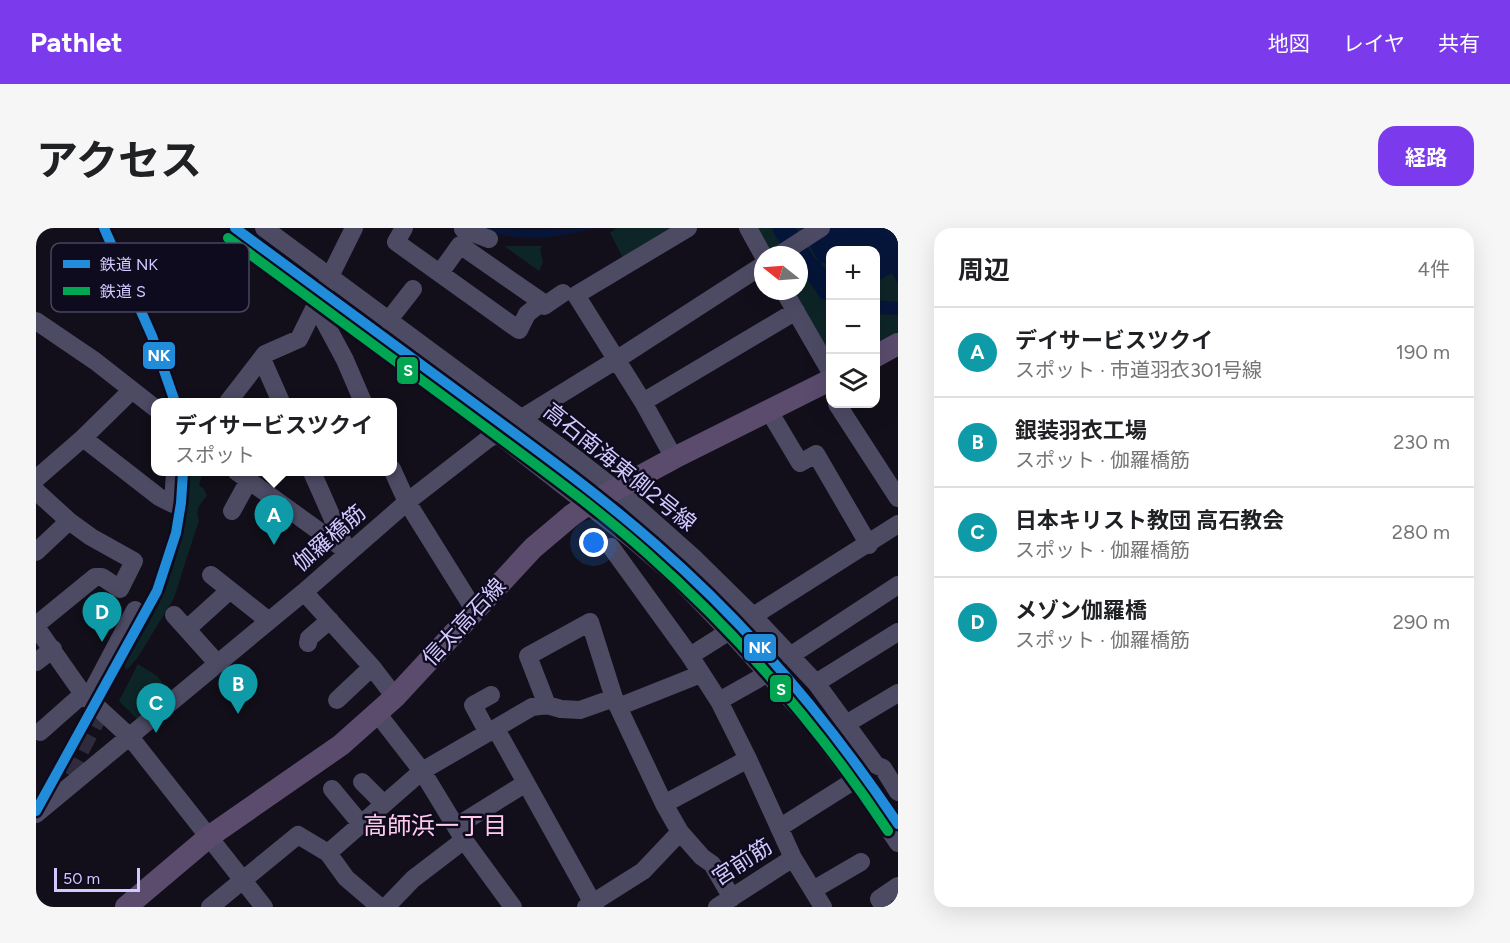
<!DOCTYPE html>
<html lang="ja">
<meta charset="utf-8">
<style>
:root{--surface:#fff;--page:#f6f6f6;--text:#202124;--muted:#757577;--line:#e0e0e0;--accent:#7c3aed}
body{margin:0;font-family:Figtree,"Noto Sans JP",sans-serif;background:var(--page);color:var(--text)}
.controls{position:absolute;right:18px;top:18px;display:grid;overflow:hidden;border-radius:12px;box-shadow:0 6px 24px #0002}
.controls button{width:54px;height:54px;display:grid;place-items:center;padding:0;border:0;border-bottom:2px solid var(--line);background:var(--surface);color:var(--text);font:30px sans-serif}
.compass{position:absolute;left:718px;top:18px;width:54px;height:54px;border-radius:50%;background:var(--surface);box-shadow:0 6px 24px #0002;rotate:287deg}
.scale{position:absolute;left:18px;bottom:15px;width:86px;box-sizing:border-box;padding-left:6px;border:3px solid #d2c9ff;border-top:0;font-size:16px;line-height:21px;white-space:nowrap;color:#d2c9ff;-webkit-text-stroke:4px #0f0b1f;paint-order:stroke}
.you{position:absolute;left:558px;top:315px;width:21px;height:21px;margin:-15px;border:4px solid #fff;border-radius:50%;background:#1a73e8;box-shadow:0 0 0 9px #1a73e833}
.badge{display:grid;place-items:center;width:39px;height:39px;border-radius:50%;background:var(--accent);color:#fff;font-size:20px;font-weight:700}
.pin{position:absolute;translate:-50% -50px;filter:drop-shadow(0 2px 3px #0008)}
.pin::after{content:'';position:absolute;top:32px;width:21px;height:18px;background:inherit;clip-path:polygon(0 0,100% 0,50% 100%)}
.popup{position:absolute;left:115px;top:170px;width:246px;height:78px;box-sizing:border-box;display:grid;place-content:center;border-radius:12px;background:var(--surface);filter:drop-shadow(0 2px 4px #0005);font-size:20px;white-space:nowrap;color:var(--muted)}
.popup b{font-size:22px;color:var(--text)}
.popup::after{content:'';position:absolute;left:50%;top:100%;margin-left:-12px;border:12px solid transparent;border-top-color:var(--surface)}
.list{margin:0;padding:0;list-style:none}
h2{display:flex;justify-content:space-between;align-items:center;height:78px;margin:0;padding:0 24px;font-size:26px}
h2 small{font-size:20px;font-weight:400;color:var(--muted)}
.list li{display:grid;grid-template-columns:39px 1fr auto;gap:18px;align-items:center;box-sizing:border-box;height:90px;padding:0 24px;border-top:2px solid var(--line)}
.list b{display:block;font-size:22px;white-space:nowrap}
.list p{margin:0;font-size:20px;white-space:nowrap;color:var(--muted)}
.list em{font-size:20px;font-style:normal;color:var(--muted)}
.icon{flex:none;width:33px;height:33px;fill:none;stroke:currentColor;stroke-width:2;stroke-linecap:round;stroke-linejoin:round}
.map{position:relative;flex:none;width:862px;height:679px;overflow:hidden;border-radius:18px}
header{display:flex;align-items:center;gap:36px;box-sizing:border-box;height:84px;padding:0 30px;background:var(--accent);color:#fff}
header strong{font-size:28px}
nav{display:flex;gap:33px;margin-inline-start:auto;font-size:21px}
.intro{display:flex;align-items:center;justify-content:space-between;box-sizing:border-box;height:144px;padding:0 36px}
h1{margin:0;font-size:42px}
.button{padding:15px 27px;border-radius:18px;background:var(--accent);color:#fff;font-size:21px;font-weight:700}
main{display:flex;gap:36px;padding:0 36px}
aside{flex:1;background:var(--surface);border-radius:18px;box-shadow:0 6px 24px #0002}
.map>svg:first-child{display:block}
.green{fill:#0e2527}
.water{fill:#06163a}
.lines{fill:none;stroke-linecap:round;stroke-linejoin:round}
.river{stroke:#06163a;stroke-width:21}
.minor-tunnel{stroke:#2f2b3c;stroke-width:18;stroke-dasharray:18 9;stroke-linecap:butt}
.minor{stroke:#4d4a64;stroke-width:18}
.major{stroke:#5b4c6e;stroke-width:22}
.rail-1-casing{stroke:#0f0b1f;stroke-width:15}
.rail-2-casing{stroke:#0f0b1f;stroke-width:15}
.rail-1{stroke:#208cda;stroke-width:10}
.rail-2{stroke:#00a651;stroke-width:10}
.labels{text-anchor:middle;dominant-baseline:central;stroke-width:5;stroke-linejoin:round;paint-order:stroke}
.street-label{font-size:22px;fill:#d2c9ff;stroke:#0f0b1f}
.neighbourhood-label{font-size:24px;fill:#ffcbe9;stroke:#0f0b1f}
.key{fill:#0f0b1f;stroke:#4a4462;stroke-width:1.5}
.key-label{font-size:16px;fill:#d2c9ff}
.line-badge{stroke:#0f0b1f;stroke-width:2}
.badge-label{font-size:16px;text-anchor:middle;font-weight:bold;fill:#fff}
</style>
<header>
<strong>Pathlet</strong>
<nav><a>地図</a><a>レイヤ</a><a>共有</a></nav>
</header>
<div class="intro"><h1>アクセス</h1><a class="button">経路</a></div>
<main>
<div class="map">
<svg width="862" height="679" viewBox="0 0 862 679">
<rect width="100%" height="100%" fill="#120f1a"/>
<!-- green -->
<path class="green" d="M580,0H642L588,32L574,5Z
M718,0H862V110L840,121V22H794V136L752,63H763V27H732Z
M468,18H506L504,22L507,34L503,43Z
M151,244H167L163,257L168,261L171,268C164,275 159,282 163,292L138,370L102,429L91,442L88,438C101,414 117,390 128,365C144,327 150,284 151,244Z
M102,436L121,448L136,466L103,493L83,473Z"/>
<!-- water -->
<path class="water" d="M444,0L494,2L560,0C516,10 487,16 444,0Z
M764,0H862V56L856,45L840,54V22H794V44L788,34L784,36Z
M770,26L779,40L794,53V72L785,71L763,38L765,37L763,30Z
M840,72L862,74V87L840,86Z"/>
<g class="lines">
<!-- river -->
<path class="river" d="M747,0L771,37L794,60"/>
<!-- minor-tunnel -->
<path class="minor-tunnel" d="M19,570L65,483"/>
<!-- minor -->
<path class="minor" d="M228,0L543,233L593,272L657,329L717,388L780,455L840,537L847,540L862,564
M368,0L360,14L483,102L491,86L506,74L424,17L404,45
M712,0L727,27
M427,1L453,11
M743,27L785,0
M748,63L794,143
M282,74L409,165L598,313L641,350L701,412L776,495L830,567L862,615
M506,74L508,78L527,65
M280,78L309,132L327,174
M0,93L59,133L119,180
M352,93L377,61
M226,131L245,174
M192,174L229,126L263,111L318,0
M607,174L760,83
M801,176L862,270
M733,183L764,235L780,226L833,317
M47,210L123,269L137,276L139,244
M638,230L607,174L540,67L652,0
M356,241L371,274L439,383
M201,244L312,324
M276,244L311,323
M0,251L47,210L96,162
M0,263L33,293L55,309L98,333L84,361L66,349H59L0,397
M196,283L213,252
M575,319L654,428L683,473L712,531L757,630L787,679
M0,324L33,293
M175,347L233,393
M268,364L336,439L359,469
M138,387L182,436
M0,399L47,466L94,509L228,679
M151,401L194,362
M272,415L273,410L294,392
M654,428L862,296
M754,428L862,357
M0,434L17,421
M780,455L862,404
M52,471L99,382
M301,472L336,439
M683,473L722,451
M511,477L492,428L554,394L578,470L628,576L644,604L666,629L676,636L696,670
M582,479L665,446
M341,485L386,543L428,612L477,679
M810,496L862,465
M460,501L559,679
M4,504L47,466
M452,505L437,477L455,467
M326,554L348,576
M296,561L325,596
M628,576L712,531
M0,586L268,364L371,274L452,211L580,132L727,37
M421,598L490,555
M743,600L811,557
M292,625L386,543L496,479L511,477L525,481L544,482L578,470
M777,662L825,634
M174,679L262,607L292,625L310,650L344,679
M350,679L377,651L428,612
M550,679L607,643L644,604
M681,679L757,630
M848,679L843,671L862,658"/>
<!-- major -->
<path class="major" d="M840,128L862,116
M90,679L174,608L305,517L359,469L497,320L536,287L551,277L638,230L794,152"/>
<!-- rail-1 casing -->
<g class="rail-1-casing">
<path id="rail-1" d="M68,0L116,108L139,174
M199,0C279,59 360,118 440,177C501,222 562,266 619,316C713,398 793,493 862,596
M0,583L121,363L140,305L145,275L147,244"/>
</g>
<!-- rail-2 casing -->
<g class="rail-2-casing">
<path id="rail-2" d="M192,10C273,70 355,130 437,190C496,234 557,277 612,326C704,408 784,500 852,603"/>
</g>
<!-- rail-1 -->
<use href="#rail-1" class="rail-1"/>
<!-- rail-2 -->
<use href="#rail-2" class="rail-2"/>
</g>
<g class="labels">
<!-- street labels -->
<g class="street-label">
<text transform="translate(584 239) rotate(39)">高石南海東側2号線</text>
<text transform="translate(293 310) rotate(-41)">伽羅橋筋</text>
<text transform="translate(428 394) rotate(-47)">信太高石線</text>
<text transform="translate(706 634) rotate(-33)">宮前筋</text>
</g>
<!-- neighbourhood labels -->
<g class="neighbourhood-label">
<text x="399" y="597">高師浜一丁目</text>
</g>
</g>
<!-- legend -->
<rect x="15" y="15" width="198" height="69" rx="9" class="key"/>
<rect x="27" y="32" width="27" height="8" fill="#208cda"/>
<rect x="27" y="59" width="27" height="8" fill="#00a651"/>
<g class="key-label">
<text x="64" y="42">鉄道 NK</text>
<text x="64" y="69">鉄道 S</text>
</g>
<g class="line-badge">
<rect x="106" y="113" width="34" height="29" rx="6" fill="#208cda"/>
<rect x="360" y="128" width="23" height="29" rx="6" fill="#00a651"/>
<rect x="707" y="405" width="34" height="29" rx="6" fill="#208cda"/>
<rect x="733" y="446" width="23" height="29" rx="6" fill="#00a651"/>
</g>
<g class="badge-label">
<text x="123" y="133">NK</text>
<text x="372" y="148">S</text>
<text x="724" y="425">NK</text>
<text x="745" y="467">S</text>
</g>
</svg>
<div class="controls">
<button>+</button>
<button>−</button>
<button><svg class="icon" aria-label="layers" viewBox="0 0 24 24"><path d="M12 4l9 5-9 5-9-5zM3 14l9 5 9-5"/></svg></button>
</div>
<svg class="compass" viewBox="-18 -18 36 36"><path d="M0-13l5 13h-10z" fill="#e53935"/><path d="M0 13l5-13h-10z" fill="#757577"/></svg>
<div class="scale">50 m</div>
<div class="you"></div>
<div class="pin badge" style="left:238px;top:317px;background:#0f9aa8">A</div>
<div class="popup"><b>デイサービスツクイ</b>スポット</div>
<div class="pin badge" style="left:202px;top:486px;background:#0f9aa8">B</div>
<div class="pin badge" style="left:120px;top:505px;background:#0f9aa8">C</div>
<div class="pin badge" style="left:66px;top:414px;background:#0f9aa8">D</div>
</div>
<aside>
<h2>周辺<small>4件</small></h2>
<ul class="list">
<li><span class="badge" style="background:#0f9aa8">A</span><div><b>デイサービスツクイ</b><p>スポット · 市道羽衣301号線</p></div><em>190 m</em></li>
<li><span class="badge" style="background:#0f9aa8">B</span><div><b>銀装羽衣工場</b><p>スポット · 伽羅橋筋</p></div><em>230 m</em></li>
<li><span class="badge" style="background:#0f9aa8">C</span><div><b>日本キリスト教団 高石教会</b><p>スポット · 伽羅橋筋</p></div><em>280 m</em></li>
<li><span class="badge" style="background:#0f9aa8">D</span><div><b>メゾン伽羅橋</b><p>スポット · 伽羅橋筋</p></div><em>290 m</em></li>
</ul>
</aside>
</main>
